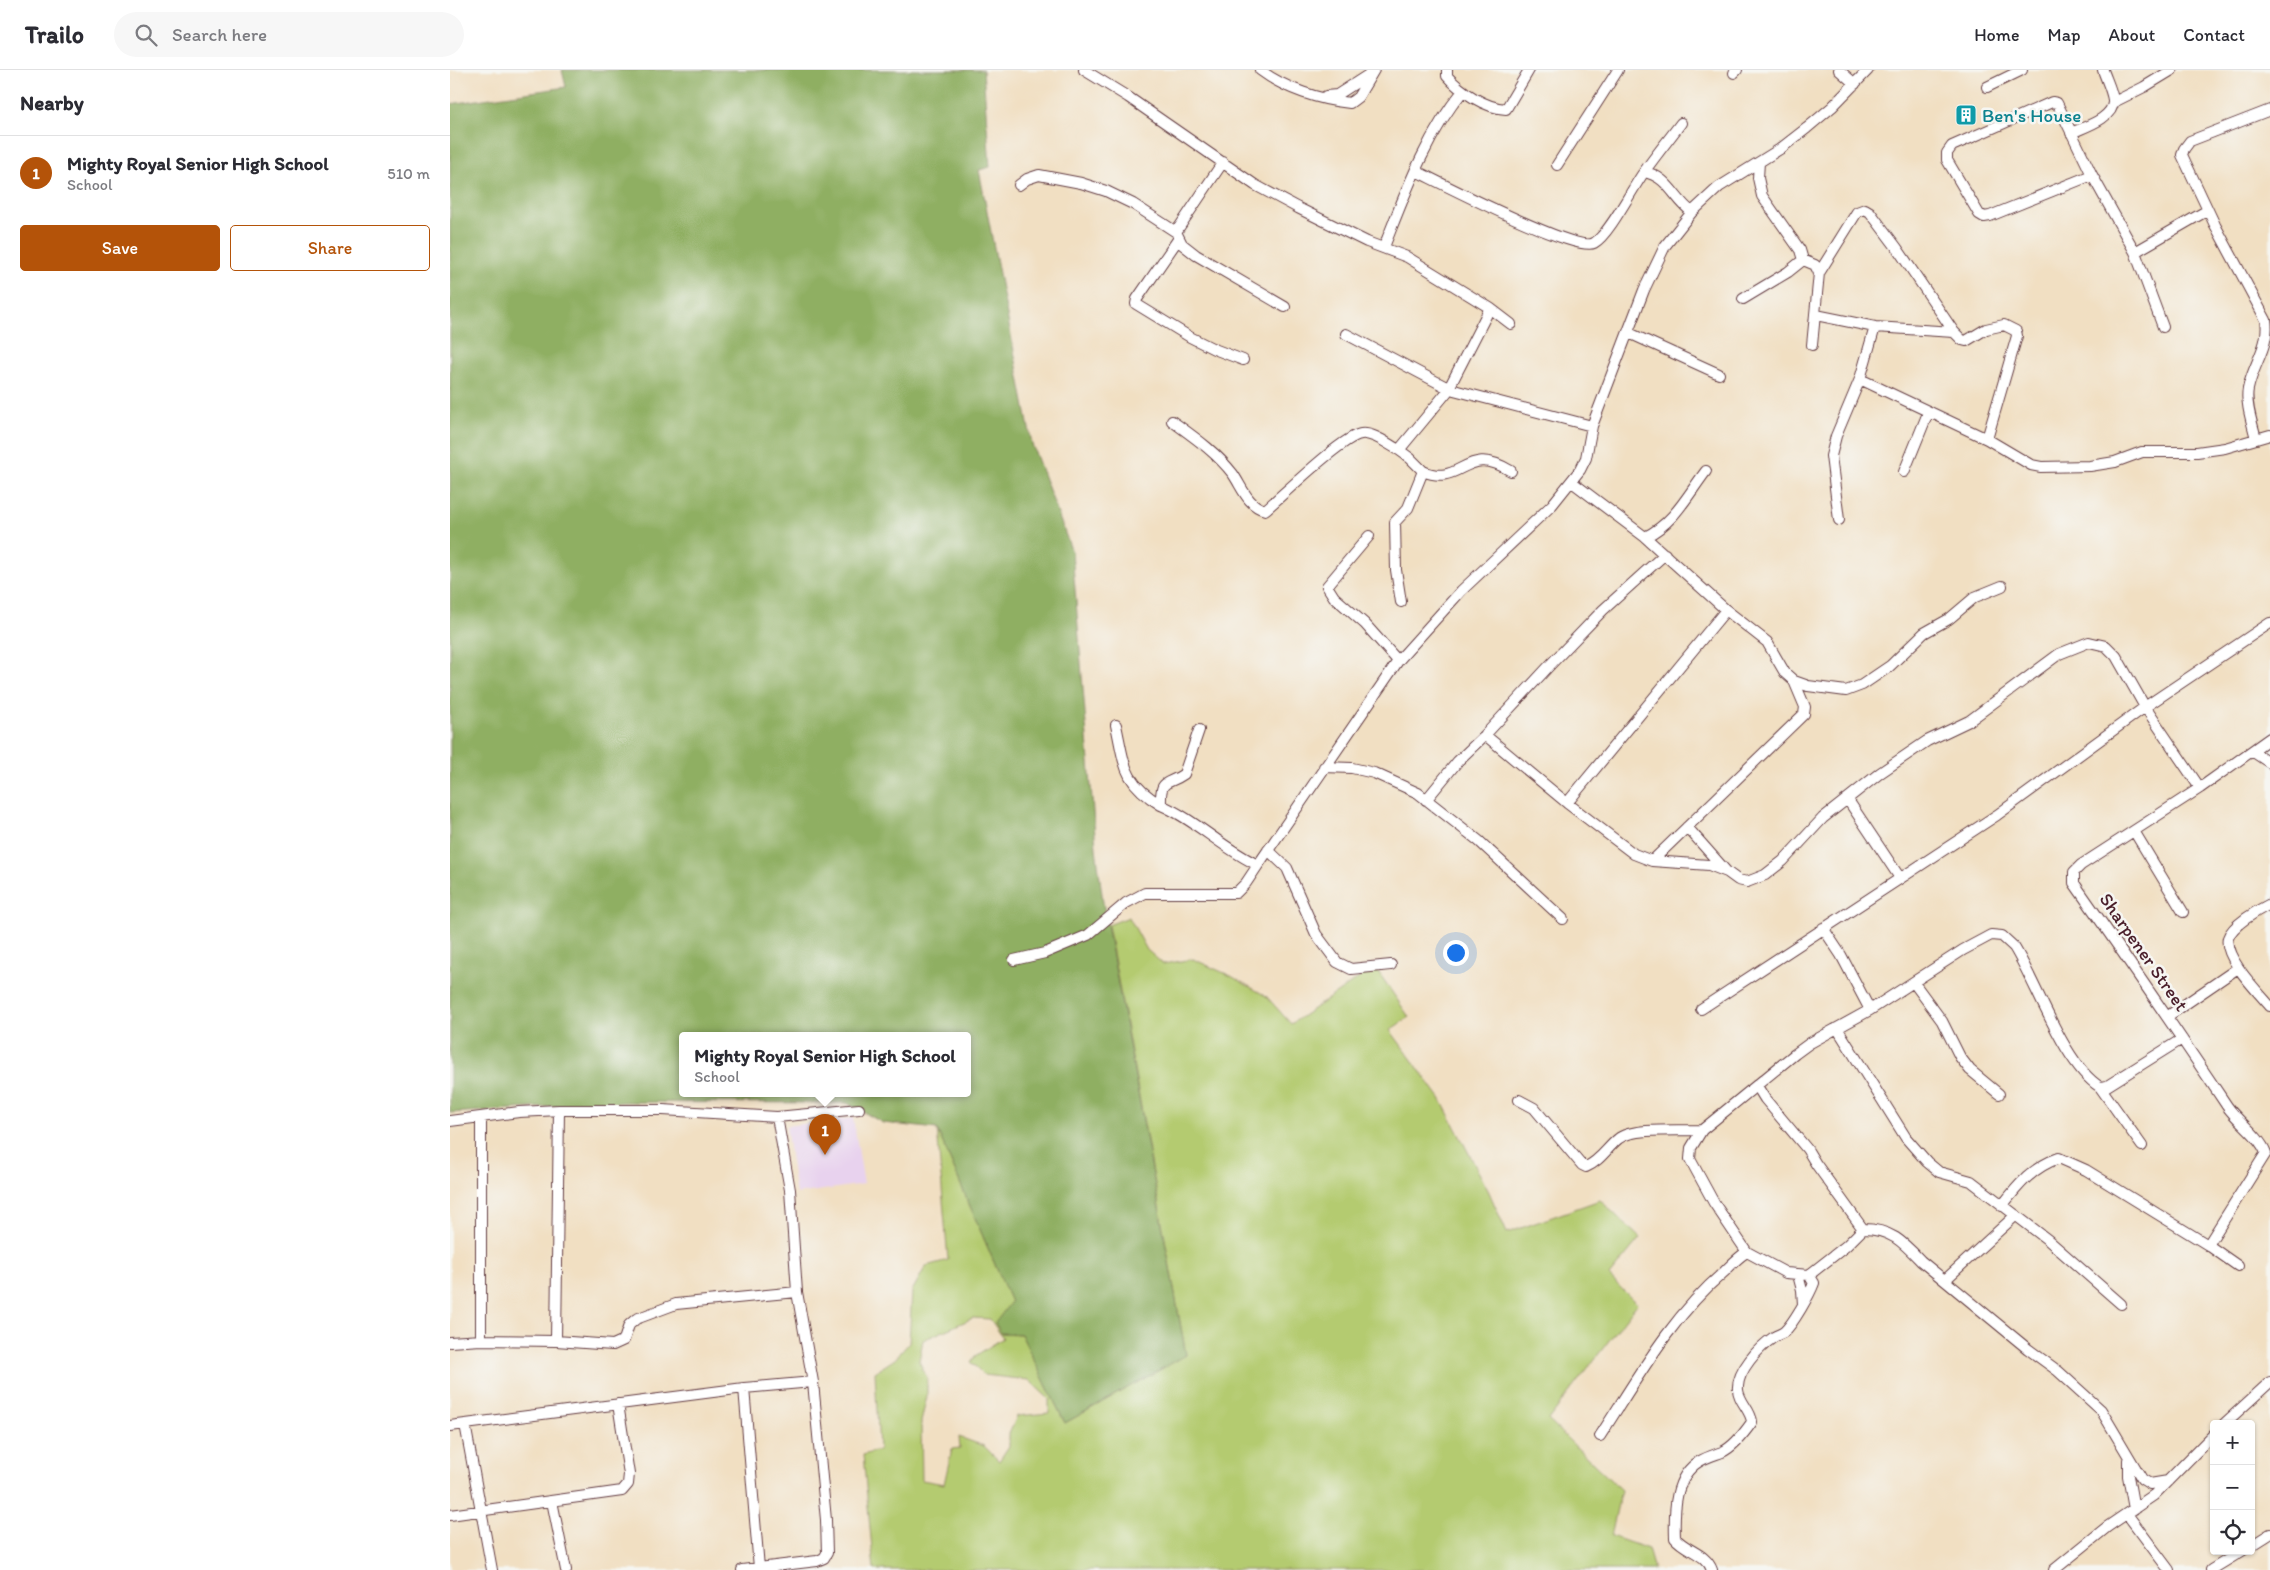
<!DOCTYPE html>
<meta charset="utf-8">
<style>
:root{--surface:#fff;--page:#f7f7f7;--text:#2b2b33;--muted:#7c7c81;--line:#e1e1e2;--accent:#b45309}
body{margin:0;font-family:Itim,sans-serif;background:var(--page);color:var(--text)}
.controls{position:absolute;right:15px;bottom:15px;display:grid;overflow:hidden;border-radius:5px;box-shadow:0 1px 4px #0004}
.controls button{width:45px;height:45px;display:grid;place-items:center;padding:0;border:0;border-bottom:1px solid var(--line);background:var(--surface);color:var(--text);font:25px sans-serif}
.you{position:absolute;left:1005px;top:882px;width:18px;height:18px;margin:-12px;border:4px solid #fff;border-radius:50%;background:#1a73e8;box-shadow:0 0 0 8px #1a73e833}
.badge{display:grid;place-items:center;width:32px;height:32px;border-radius:50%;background:var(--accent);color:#fff;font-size:16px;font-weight:700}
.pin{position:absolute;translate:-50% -41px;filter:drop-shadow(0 1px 2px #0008)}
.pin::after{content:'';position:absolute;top:26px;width:18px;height:15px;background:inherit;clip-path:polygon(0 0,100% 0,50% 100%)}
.popup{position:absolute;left:229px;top:962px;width:292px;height:65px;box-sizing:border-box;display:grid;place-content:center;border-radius:5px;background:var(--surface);filter:drop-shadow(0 1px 4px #0005);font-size:16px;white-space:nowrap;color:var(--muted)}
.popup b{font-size:19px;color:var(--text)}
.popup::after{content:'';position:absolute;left:50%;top:100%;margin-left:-10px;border:10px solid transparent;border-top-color:var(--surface)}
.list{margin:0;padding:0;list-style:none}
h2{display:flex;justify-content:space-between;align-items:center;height:65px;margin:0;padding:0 20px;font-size:21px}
h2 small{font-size:16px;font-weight:400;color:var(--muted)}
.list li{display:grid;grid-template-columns:32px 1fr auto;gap:15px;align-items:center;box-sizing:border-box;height:75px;padding:0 20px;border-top:1px solid var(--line)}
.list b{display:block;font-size:19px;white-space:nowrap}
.list p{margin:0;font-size:16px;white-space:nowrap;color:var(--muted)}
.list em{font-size:16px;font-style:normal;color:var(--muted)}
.actions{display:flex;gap:10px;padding:15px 20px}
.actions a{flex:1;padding:11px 0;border:1px solid var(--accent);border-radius:5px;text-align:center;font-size:18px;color:var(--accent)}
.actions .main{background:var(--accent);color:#fff}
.icon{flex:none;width:28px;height:28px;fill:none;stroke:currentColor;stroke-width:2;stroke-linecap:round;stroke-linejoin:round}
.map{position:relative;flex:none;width:1820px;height:1500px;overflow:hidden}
header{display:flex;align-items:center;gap:30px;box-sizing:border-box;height:70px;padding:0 25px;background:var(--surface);border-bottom:1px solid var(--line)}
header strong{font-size:24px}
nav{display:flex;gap:28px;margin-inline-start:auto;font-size:18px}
.search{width:350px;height:45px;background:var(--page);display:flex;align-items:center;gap:12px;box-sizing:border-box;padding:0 18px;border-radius:28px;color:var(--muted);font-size:19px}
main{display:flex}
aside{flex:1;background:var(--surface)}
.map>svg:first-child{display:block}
.built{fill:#e8d2ee}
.green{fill:#b4cb6f;stroke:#7f754d;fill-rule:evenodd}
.forest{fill:#8faf62;stroke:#6c6746;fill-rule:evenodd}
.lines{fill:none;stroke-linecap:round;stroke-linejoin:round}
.minor-casing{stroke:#633c42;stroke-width:12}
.minor{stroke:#fff;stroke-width:10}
.labels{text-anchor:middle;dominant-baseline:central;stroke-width:5;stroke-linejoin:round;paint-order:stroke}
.culture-label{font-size:19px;fill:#0d838f;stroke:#f6f6f2;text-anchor:start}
.street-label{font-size:19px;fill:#4a1f2b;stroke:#f6f6f2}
</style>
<header>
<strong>Trailo</strong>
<div class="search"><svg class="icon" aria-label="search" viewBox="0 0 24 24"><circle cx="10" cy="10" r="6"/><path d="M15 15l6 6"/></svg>Search here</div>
<nav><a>Home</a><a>Map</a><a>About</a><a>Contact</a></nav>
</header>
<main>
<aside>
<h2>Nearby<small></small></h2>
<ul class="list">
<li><span class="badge">1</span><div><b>Mighty Royal Senior High School</b><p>School</p></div><em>510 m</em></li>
</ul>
<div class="actions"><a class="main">Save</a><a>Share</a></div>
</aside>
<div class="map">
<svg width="1820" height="1500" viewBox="0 0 1820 1500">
<rect width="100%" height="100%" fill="#f6f6f2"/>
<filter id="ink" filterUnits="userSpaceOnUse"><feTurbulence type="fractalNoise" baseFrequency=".02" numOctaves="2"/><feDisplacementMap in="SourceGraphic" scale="10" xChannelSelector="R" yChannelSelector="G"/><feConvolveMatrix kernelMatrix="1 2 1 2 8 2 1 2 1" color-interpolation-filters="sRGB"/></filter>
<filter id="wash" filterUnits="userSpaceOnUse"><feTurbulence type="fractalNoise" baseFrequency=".0096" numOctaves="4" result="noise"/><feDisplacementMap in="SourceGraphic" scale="20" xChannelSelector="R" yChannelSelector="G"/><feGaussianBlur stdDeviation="1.12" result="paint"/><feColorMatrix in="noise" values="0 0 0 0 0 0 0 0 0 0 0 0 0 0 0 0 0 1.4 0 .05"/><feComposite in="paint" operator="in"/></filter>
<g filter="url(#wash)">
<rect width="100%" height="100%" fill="#f1dfc2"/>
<!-- built -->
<path class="built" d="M403,1048L414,1114L346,1124L336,1056Z"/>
<!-- green -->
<path class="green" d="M679,847L697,880L713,894L743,889L781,906L816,926L841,954L925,897L959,947L940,960L990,1028L1039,1122L1057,1163L1150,1130L1190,1168L1159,1206L1187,1234L1098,1350L1171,1420L1161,1466L1198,1479L1204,1500H424L413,1385L429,1380L425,1302L445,1289L459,1273L462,1221L476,1196L498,1190L487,1059L561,1232L551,1263L571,1264L615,1353L736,1285L658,855ZM523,1248L540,1249L553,1268L525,1286L521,1292L534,1305L579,1310L599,1329V1343L567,1346L559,1364V1376L549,1391L534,1376L509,1367L510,1378L502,1379L494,1414L472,1410L471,1352L477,1326V1308L469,1291L473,1270Z"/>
<!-- forest -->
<path class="forest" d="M112,0H533L540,97L529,100L582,374L622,482L646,778L653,832L736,1285L615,1353L571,1264L551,1263L545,1253L561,1232L487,1059L433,1053L397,1033L176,1032L0,1043V34L116,17ZM232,966H518V1024H232Z"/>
</g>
<g filter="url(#ink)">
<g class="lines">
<!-- minor casing -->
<g class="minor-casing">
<path id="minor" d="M634,0L678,27L805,115L848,138L917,172L957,187L1040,238L1061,254
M810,0C835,19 870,30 900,33L908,27L924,0
M997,0V6C1010,21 1035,38 1056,39L1079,0
M1389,0L1405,14
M1284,3L1287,0
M1537,17L1572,0
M876,26L887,25L918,5
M1664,32L1694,17L1722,0
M1621,63C1634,57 1665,48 1663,30C1662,21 1656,9 1653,0
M1309,92L1308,108L1312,126L1350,180L1353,190L1365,195L1369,203
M1107,95L1168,0
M966,101C991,113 1126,183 1144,173C1159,165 1183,117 1194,102C1206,85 1219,69 1231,53
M1194,102C1218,106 1224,129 1242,142
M1642,105L1540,146L1534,147L1529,144L1497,90V83L1502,76L1602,32L1607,33L1642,105L1685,182L1713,257
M569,115L577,109L589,105L631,113L656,121L683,134L726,162L732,174L746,185L835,237
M726,162L773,92
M729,168L687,229L686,234L740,267L764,279L793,290
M934,177C955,124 976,65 1013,21
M1685,182L1758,140
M1293,229L1338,202L1353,190
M1366,245L1425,257L1504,262
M1179,263L1269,304
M896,264L1000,319L1142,356
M1362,275L1369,203L1407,142L1415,139L1420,142L1447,178L1504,262L1512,270L1516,271L1536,259L1554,255L1566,261L1567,266L1537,369
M1410,309L1537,369L1581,395L1591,397L1640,396L1665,392L1692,382H1747L1775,378L1820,365
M722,351C744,367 766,382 783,404C792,417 798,436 815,440C833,425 892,367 911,364C923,362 939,375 949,380L997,322L1040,238
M1806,369C1803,355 1795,334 1798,319C1803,294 1820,276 1816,250L1765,155L1732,85L1734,79L1740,71L1820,40
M949,380L960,388L973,401L958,438L945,452L946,500L951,532
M973,401C1012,418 1015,372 1061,401
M1454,402L1478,343
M1122,412L1195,467L1276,540L1317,572L1335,603L1344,611L1358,616L1396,621L1412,615L1440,596L1474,563L1499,549L1525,527L1552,516
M1389,450L1381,386L1386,366L1410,309L1425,257
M919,466L877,516L884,527L915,554L948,591
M1195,467C1224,453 1237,426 1256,401
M666,655C675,696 673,712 711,735
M749,660L734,704C717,716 710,707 711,735C746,750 773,779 808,795L948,591L1011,521L1102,435L1130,400L1136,388L1142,356L1194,220L1215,176L1242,142L1269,117L1330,79L1357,58L1382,37L1418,0
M1035,665L1117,733L1184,784L1202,791L1259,795L1277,802L1288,810L1297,812L1315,805L1333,791L1373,748L1430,703L1477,671L1519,651L1609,584L1639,572L1656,576L1666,586L1695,637L1750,718
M1802,681L1820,693
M874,697L902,698L924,703L968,723L1029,771L1113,849
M976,730L1008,691L1035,665L1101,594L1153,540L1215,484
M1398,730L1450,808
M1117,733L1276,540
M1237,757L1276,801
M1684,761L1733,842
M818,780L837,798L866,864L887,892L901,899L941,895
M1202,791L1354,644L1355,637L1344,611
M1820,834C1808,840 1782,855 1778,868C1773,887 1809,923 1820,936
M1373,858L1391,885L1420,940
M564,890L595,883L638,865L676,833L695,823H786L796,813L808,795
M1464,913L1492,951L1510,987L1520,1000L1549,1024
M1251,939L1547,745L1695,637L1820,553
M1718,946L1788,898
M1387,958L1456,1068L1477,1092L1489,1102L1521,1111L1598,1170L1671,1234
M1307,1016L1315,1029L1357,1079L1366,1094L1413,1159
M1650,1017L1692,1076
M1069,1030L1084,1038L1132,1095L1136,1097C1150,1091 1157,1078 1168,1069C1182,1057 1233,1061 1252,1060
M31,1048V1270
M0,1051L69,1042L109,1040H213L327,1047L409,1039
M1552,1136C1568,1115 1583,1097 1609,1088L1636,1100L1758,1175L1788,1196
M1758,1175L1816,1083C1809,1065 1788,1052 1777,1036C1727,961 1676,887 1624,813V802L1631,795L1750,718L1820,668
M1348,1205L1352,1220L1353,1234
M1495,1210L1566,1145
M106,1271L109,1040
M0,1272L31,1270L106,1271L163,1275L174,1270L179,1255L186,1249L226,1234L347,1222
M294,1318L309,1498
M15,1354L42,1500
M1774,1354L1820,1312
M0,1356L294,1318L363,1312
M1150,1366C1187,1309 1221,1247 1274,1202C1281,1195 1288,1187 1297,1182
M1678,1390V1406L1684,1439
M1718,1411L1700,1414L1692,1409L1651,1340L1608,1301L1578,1279L1471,1191C1453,1172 1441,1159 1413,1159L1396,1176L1359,1205L1336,1203L1297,1182L1264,1133L1240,1089L1241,1078L1252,1060L1345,984L1360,973L1420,940L1513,880L1541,865L1552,866L1564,877C1587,914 1614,995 1650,1017L1657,1016L1732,969
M102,1431L116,1500
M1677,1444L1719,1500
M0,1445L172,1421L178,1414L179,1404L168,1334
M1801,1476L1820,1464
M292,1500L367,1491L374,1488L377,1483L376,1450L363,1312L347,1222L340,1120L327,1047
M1262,1500C1256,1483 1236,1481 1225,1468C1224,1441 1224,1406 1250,1391C1257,1387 1264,1385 1272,1382C1283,1377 1295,1362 1302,1352C1301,1340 1289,1332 1288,1320C1286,1302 1309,1277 1324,1267C1327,1265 1331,1264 1334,1262C1343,1254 1360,1224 1364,1213L1359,1205
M1604,1500L1657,1457L1704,1425L1764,1364
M1761,1500L1792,1481"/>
</g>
<!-- minor -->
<use href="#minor" class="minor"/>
</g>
</g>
<!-- icons -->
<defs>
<g id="building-square" transform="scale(1.125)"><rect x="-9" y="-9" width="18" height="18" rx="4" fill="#0f9aa8" stroke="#f6f6f2"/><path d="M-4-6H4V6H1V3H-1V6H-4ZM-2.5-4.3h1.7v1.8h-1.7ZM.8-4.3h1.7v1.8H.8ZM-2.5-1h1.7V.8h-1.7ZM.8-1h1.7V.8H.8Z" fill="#fff"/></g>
</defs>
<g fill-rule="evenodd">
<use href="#building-square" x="1516" y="45"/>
</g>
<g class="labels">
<!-- culture labels -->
<g class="culture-label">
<text x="1532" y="45">Ben's House</text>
</g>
<!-- street labels -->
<g class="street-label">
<text transform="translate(1694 882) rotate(55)">Sharpener Street</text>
</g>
</g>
</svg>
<div class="controls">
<button>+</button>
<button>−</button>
<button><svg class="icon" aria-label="locate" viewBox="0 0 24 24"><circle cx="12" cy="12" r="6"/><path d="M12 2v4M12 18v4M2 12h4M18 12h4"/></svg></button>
</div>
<div class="you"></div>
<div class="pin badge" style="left:375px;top:1085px">1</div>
<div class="popup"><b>Mighty Royal Senior High School</b>School</div>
</div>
</main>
